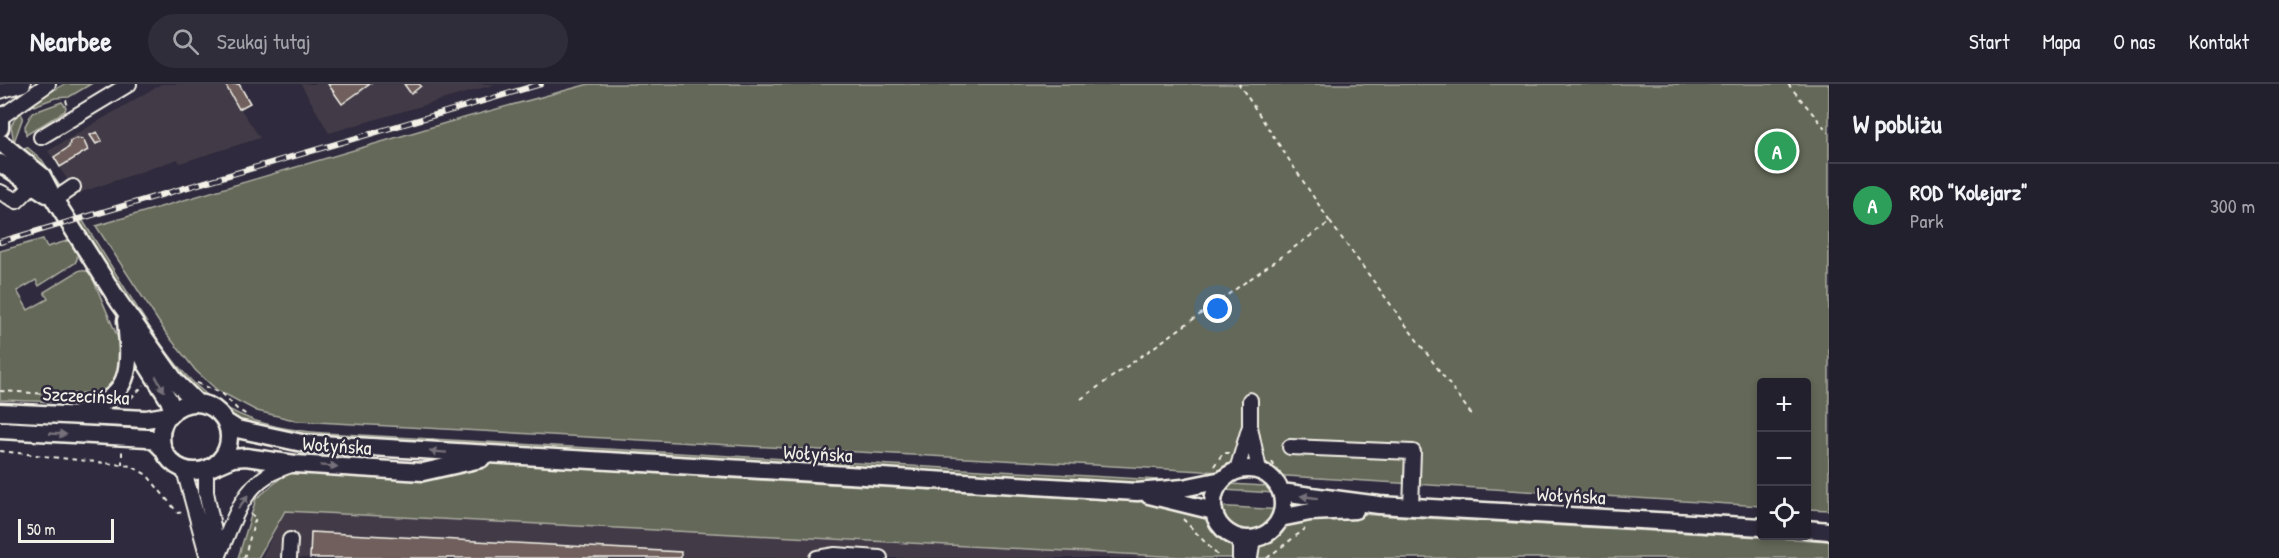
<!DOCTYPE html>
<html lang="pl">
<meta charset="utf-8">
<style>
:root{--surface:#23202e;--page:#2f2d3a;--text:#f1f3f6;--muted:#a3a3aa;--line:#403e4a;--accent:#0b8043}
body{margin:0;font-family:"Patrick Hand",sans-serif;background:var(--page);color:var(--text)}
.controls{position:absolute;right:18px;bottom:18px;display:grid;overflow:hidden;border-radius:6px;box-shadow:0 3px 9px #0003}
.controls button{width:54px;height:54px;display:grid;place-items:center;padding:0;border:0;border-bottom:2px solid var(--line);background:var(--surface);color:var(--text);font:30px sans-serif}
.scale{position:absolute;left:18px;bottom:15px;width:96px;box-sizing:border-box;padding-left:6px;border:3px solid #f4f1e8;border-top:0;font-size:16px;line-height:21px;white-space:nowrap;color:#f4f1e8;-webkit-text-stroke:4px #2f2a3d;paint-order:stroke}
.you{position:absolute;left:1218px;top:225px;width:21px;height:21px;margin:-15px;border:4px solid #fff;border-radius:50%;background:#1a73e8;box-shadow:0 0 0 9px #1a73e833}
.badge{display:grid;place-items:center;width:39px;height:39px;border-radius:50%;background:var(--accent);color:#fff;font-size:20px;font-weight:700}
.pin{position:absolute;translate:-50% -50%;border:3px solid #fff;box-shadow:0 2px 6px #0006}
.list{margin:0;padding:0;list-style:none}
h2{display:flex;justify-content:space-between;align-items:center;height:78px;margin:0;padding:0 24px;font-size:26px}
h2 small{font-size:20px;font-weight:400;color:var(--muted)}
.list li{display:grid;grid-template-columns:39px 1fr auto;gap:18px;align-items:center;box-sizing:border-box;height:84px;padding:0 24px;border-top:2px solid var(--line)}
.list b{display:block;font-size:22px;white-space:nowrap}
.list p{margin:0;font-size:20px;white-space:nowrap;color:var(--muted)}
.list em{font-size:20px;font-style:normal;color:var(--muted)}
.icon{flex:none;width:33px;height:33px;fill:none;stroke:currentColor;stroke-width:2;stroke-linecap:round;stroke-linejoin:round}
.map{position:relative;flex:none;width:1829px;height:474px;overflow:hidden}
header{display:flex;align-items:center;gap:36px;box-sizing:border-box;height:84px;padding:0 30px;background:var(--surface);border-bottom:2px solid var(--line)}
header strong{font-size:28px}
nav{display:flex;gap:33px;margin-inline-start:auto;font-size:21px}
.search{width:420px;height:54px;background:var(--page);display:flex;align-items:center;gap:15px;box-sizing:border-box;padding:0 21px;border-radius:33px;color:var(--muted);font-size:22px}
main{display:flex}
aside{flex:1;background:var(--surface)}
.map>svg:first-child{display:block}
.built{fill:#423a47}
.green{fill:#646759;stroke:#acaca0;stroke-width:1.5}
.building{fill:#6f5f5d;stroke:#f4f1e8;stroke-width:1.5}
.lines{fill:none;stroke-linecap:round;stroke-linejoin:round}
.minor-casing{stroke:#f4f1e8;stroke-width:18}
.major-casing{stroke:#f4f1e8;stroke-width:21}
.path{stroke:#f4f1e8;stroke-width:2;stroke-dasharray:4.5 4.5;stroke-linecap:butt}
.minor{stroke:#2f2a3d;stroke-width:14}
.major{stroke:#2f2a3d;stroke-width:16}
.rail-casing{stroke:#f4f1e8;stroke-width:6}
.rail{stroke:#2f2a3d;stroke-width:4;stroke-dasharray:11;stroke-linecap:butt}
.oneway{fill:#747079}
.labels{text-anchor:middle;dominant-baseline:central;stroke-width:5;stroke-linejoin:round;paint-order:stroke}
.street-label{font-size:20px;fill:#f4f1e8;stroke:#2f2a3d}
</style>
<header>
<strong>Nearbee</strong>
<div class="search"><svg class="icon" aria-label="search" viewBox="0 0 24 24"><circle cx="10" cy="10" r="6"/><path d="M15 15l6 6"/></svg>Szukaj tutaj</div>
<nav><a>Start</a><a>Mapa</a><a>O nas</a><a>Kontakt</a></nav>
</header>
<main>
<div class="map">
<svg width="1829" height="474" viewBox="0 0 1829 474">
<rect width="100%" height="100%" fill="#2f2a3d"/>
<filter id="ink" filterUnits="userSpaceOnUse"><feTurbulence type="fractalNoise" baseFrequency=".0167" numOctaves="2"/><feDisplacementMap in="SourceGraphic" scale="12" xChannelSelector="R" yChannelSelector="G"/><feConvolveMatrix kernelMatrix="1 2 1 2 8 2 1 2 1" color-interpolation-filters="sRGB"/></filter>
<g filter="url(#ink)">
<!-- built -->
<path class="built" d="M161,0H224L260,54L180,79L178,75L82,108H76L48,67Z
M301,0H496L329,49Z
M284,427L1201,473L1202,474H262Z"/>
<!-- green -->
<path class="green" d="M65,0H91L69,13L55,14L34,22L29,19Z
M589,0H1829V426L1807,425L1806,298H1762L1761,422L1239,389L298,337L257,327L217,306L196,287L166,249L96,142L449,38Z
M62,18L66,23L65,27L26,51L25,42L32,29Z
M19,27L23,33L14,58L11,42Z
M27,63L42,76L62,105H56L24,67Z
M83,137C102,168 122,199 141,230C192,310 227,342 324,349L1283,403L1275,409L324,355L250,341L225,330L196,310L170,283L77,139Z
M43,155L47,163L70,156C75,163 81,170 75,179L39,202L36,196L17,207L28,226L48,215L44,208L80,186L90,188L120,259V293L93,319L0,316V167Z
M490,378L707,393L1829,457V474H1202L285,427L258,474H238L256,415L289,387L418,393Z
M1294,404L1396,413L1761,434V436L1302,410Z"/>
<!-- building -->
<path class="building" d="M225,0H239L250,19L239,25Z
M328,0H370L342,20Z
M404,0H419L421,2L411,10Z
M97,48L102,57L96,60L90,51Z
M76,54L83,55L88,66L60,83L54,73L69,63L70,57Z
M311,448L681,468V474H310Z"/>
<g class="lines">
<!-- minor casing -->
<g class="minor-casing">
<path id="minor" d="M0,7L23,0
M1,33L48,0
M41,53L129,0
M0,108L17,117L40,94
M54,116L73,103
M1250,316V343L1259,386
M1290,363L1413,368L1411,423
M184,386L208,474
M206,386V408L219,472
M1237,386L1249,345
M1236,452L1240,463V474
M219,471C231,443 240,408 268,391C276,386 285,383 294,380
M289,474L290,456
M817,474L835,471L880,474
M1250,474L1253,454"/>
</g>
<!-- major casing -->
<g class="major-casing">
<path id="major" d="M0,31V44
M0,58L42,92L54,115L119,218L176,298L197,319
M0,79L47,110
M132,250L147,281L169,316L173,328
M161 353a34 34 0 1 1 68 0a34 34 0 1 1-68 0Z
M0,328L146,335L170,331
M79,330C132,310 131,288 126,236
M226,338L237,345L302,359L1137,408L1183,404L1222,396
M0,346L148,354L156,358L163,365
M210,384L233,374L246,373L295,380L423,388L481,375
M1213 420a35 35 0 1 1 70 0a35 35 0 1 1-70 0Z
M1281,408L1379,421L1762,443
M1149,411L1214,427
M1280,434L1310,428L1355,426
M1806,445L1829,447"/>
</g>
<!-- path -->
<path class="path" d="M1788,0L1829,49
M66,16L68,23
M1330,138L1472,331
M197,299L223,310L237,325L247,331
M0,307L67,311L88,309
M131,314L144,301
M1081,315L1330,138L1239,0
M0,367L131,382L147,391L178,429L183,428
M1272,378L1279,391L1282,393
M122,381V366
M1214,382L1223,369H1229
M1183,435L1220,474
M244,474L256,433L249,430
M1267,474L1305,445"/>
<!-- minor -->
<use href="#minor" class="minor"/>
<!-- major -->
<use href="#major" class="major"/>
<!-- rail casing -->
<g class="rail-casing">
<path id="rail" d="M0,158L541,0"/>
</g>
<!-- rail -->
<use href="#rail" class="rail"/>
</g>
<!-- one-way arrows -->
<defs><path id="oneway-solid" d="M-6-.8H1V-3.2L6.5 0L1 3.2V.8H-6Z" transform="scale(1.5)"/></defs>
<g class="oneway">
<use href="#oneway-solid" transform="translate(160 300) rotate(61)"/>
<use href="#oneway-solid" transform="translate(58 350) rotate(3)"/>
<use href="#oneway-solid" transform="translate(438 368) rotate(-176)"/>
<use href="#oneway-solid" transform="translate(329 382) rotate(4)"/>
<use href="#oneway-solid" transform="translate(1309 413) rotate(-172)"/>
<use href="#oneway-solid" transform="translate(243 418) rotate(-54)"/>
</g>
</g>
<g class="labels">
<!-- street labels -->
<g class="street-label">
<text transform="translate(86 311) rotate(3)">Szczecińska</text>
<text transform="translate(337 361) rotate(4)">Wołyńska</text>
<text transform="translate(818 369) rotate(3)">Wołyńska</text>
<text transform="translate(1571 411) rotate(3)">Wołyńska</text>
</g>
</g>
</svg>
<div class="controls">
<button>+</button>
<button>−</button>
<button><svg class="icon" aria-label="locate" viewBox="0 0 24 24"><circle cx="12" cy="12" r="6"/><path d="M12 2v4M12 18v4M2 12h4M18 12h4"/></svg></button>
</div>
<div class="scale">50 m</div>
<div class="you"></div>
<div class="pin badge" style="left:1777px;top:67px;background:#2e9e5b">A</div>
</div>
<aside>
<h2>W pobliżu<small></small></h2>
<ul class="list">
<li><span class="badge" style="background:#2e9e5b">A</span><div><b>ROD &quot;Kolejarz&quot;</b><p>Park</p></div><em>300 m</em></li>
</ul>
</aside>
</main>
